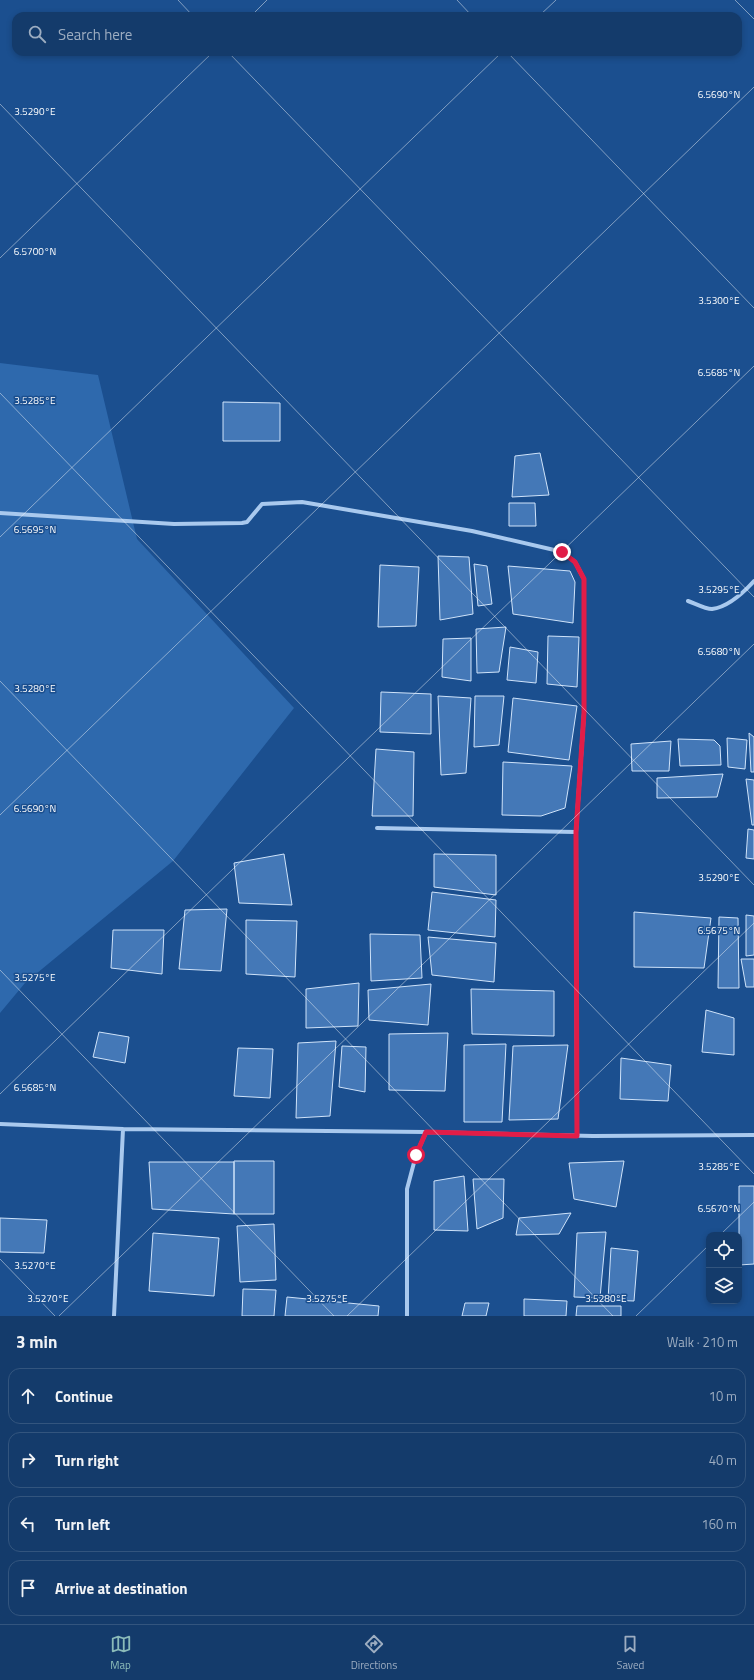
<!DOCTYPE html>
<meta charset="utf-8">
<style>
:root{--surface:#143b6b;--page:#214673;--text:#f1f3f6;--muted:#9dadc1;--line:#33557e;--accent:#8bbbb9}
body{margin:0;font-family:"Titillium Web",sans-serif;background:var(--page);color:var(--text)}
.controls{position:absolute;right:12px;bottom:12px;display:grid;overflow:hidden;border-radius:8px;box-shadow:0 2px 6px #0003}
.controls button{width:36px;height:36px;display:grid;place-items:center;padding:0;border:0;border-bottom:1px solid var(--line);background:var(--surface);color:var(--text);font:20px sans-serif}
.stop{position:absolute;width:12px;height:12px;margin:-9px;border:3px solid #e11d48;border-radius:50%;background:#fff}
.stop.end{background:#e11d48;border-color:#fff;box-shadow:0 1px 4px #0008}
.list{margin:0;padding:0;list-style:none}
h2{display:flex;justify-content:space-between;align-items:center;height:52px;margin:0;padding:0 16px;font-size:17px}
h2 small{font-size:13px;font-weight:400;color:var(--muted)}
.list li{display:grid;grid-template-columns:26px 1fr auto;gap:12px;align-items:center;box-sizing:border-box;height:56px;margin:0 8px 8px;padding:0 8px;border:1px solid var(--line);border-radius:12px}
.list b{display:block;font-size:15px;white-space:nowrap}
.list em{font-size:13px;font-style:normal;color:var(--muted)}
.icon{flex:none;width:22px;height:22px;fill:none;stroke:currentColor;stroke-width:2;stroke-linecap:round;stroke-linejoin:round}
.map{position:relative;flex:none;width:754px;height:1316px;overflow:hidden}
.search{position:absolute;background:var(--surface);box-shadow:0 2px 6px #0003;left:12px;right:12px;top:12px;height:44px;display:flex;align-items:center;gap:10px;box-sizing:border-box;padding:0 14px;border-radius:12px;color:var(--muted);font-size:15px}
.sheet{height:308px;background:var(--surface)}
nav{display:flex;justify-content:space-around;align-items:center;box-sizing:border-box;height:56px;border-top:1px solid var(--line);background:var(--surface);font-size:11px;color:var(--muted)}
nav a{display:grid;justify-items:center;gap:2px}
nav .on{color:var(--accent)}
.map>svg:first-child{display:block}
.green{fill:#2e69ad}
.building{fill:#4478b7;stroke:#cfe3fa}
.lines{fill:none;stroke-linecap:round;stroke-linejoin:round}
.street{stroke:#a9c9ee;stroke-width:4}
.route{stroke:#e11d48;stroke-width:5}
.ticks{fill:none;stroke:#fff;stroke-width:1;stroke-opacity:0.45}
.ticks-label{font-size:10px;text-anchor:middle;fill:#fff;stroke:#1b4f8f;stroke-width:3;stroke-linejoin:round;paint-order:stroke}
</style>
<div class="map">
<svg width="754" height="1316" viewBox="0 0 754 1316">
<rect width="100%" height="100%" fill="#1b4f8f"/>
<!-- green -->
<path class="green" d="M0,363L98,375L137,539L294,708L173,861L25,983L0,1013Z"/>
<!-- building -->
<path class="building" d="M223,402L280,403V441H223Z
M540,453L549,495L512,497L515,456Z
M509,503H535L536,526H509Z
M438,556L469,557L473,614L440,620Z
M474,564L487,566L492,604L478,606Z
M380,565L419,567L416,626L378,627Z
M508,566L570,571L575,582L573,623L513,614Z
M506,627L499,672L477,673L476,629Z
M548,636L579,637L577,687L547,684Z
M471,638V681L442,677L443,639Z
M510,647L538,652L536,683L507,680Z
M381,692L431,694V734L380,732Z
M438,696L471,698L466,773L441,775Z
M475,696H504L499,745L474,747Z
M513,698L577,706L569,760L508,752Z
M749,733L754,737V772H751Z
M727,738L747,740L745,769L728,767Z
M678,739L714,740L720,746L721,765L680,766Z
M671,741L669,771H632L631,744Z
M376,749L414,752L413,816H372Z
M503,762L572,766L565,808L541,816L502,815Z
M723,774L717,797L657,798V778Z
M746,779L754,780V825H752Z
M748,829L754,830V859L746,858Z
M284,854L292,905L239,903L234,863Z
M434,854L496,855V895L434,887Z
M432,892L496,900L495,937L428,930Z
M227,909L221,971L179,969L185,910Z
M634,912L711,918L704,968L634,967Z
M746,915L754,916V955L746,956Z
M719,917L738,918L739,988H718Z
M246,920L297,921L295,977L246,974Z
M113,930H164L162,974L111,968Z
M370,934L420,935L422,978L371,981Z
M428,937L496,943L494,982L432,975Z
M741,959H754V987H746Z
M359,983L358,1026L306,1028V989Z
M431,984L428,1025L369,1020L368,990Z
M471,989L554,991V1036L472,1034Z
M706,1010L734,1018V1055L702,1052Z
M99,1032L129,1037L125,1063L93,1057Z
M448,1033L445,1091L389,1090V1034Z
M336,1041L330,1116L296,1118L298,1043Z
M506,1044L502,1122H464V1045Z
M568,1045L558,1119L509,1120L513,1046Z
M342,1046L366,1047L365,1092L339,1087Z
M238,1048L273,1049L270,1098L234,1096Z
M621,1058L671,1065L668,1101L620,1099Z
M234,1161H274V1214H234Z
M624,1161L616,1207L574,1199L569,1163Z
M149,1162H234V1214L152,1209Z
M464,1176L468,1231L434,1230V1181Z
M473,1179H504L503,1218L477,1229Z
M739,1186H754V1264L739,1265Z
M571,1213L559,1234L516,1235L519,1218Z
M0,1218L47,1220L44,1253L0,1252Z
M274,1224L276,1280L240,1282L237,1226Z
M606,1232L600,1298L574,1297L577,1233Z
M153,1233L219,1238L214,1296L149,1291Z
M611,1248L638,1251L634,1301L608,1300Z
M243,1289L276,1290L274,1316H242Z
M287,1297L379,1306L378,1316H285Z
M524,1299L567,1301L566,1316H524Z
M465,1303H489L486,1316H462Z
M577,1306H621V1316H576Z"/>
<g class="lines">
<!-- street -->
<path class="street" d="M0,513L174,524L242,523L247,522L262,504L302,502L472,531L563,552L575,562L584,579V713L576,832L577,1136
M688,601C694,603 705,609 712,609C728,607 744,592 754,581
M377,828L576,832
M0,1124L123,1129L426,1132L593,1136L754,1135
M114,1316L123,1129
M407,1316V1189L416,1155L426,1132"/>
</g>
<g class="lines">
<!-- route -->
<path class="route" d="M416,1155L426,1132L577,1136L576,832L584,713V579L575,562L562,552"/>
</g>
<!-- ticks -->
<path class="ticks" d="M178,0L193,16M457,0L472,16M735,0L754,19M251,16L267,0M539,16L556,0M228,52L754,597M507,52L754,308M0,104L754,885M0,258L213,52M0,393L754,1174M0,537L502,52M0,681L613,1316M0,815L754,87M0,970L334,1316M0,1094L754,366M720,1235L754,1202M0,1259L55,1316M59,1316L754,644M347,1316L754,923M636,1316L709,1245"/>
<g class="ticks-label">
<text x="719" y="98">6.5690°N</text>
<text x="35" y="115">3.5290°E</text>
<text x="35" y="255">6.5700°N</text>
<text x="719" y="304">3.5300°E</text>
<text x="719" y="376">6.5685°N</text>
<text x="35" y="404">3.5285°E</text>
<text x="35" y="533">6.5695°N</text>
<text x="719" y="593">3.5295°E</text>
<text x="719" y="655">6.5680°N</text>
<text x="35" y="692">3.5280°E</text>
<text x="35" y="812">6.5690°N</text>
<text x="719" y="881">3.5290°E</text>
<text x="719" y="934">6.5675°N</text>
<text x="35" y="981">3.5275°E</text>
<text x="35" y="1091">6.5685°N</text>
<text x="719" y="1170">3.5285°E</text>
<text x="719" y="1212">6.5670°N</text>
<text x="35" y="1269">3.5270°E</text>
<text x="48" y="1302">3.5270°E</text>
<text x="327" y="1302">3.5275°E</text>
<text x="606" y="1302">3.5280°E</text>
</g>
</svg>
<div class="controls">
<button><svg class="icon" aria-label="locate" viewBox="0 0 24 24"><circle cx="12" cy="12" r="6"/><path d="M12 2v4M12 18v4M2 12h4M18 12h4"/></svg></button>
<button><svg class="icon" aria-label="layers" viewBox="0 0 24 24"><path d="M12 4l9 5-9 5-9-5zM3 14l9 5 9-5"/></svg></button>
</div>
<div class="stop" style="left:416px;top:1155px"></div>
<div class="stop end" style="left:562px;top:552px"></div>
<div class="search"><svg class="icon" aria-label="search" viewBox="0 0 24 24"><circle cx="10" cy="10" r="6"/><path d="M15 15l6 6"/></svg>Search here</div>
</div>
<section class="sheet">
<h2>3 min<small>Walk · 210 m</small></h2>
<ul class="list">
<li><svg class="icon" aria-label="ahead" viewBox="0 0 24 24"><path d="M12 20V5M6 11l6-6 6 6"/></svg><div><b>Continue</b></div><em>10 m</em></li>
<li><svg class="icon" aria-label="right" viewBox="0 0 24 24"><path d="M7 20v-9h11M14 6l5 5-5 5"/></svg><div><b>Turn right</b></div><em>40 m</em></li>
<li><svg class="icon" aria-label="left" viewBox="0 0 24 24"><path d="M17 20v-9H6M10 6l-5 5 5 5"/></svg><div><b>Turn left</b></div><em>160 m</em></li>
<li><svg class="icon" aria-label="arrive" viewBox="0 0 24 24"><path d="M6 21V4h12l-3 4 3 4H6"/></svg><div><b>Arrive at destination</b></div></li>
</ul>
</section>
<nav>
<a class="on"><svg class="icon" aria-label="map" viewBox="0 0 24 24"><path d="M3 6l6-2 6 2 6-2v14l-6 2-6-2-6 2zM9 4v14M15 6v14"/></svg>Map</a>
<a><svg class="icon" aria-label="directions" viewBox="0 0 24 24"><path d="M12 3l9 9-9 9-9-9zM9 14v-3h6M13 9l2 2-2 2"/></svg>Directions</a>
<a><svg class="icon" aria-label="saved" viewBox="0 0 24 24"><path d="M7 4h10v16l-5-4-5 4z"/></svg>Saved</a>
</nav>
